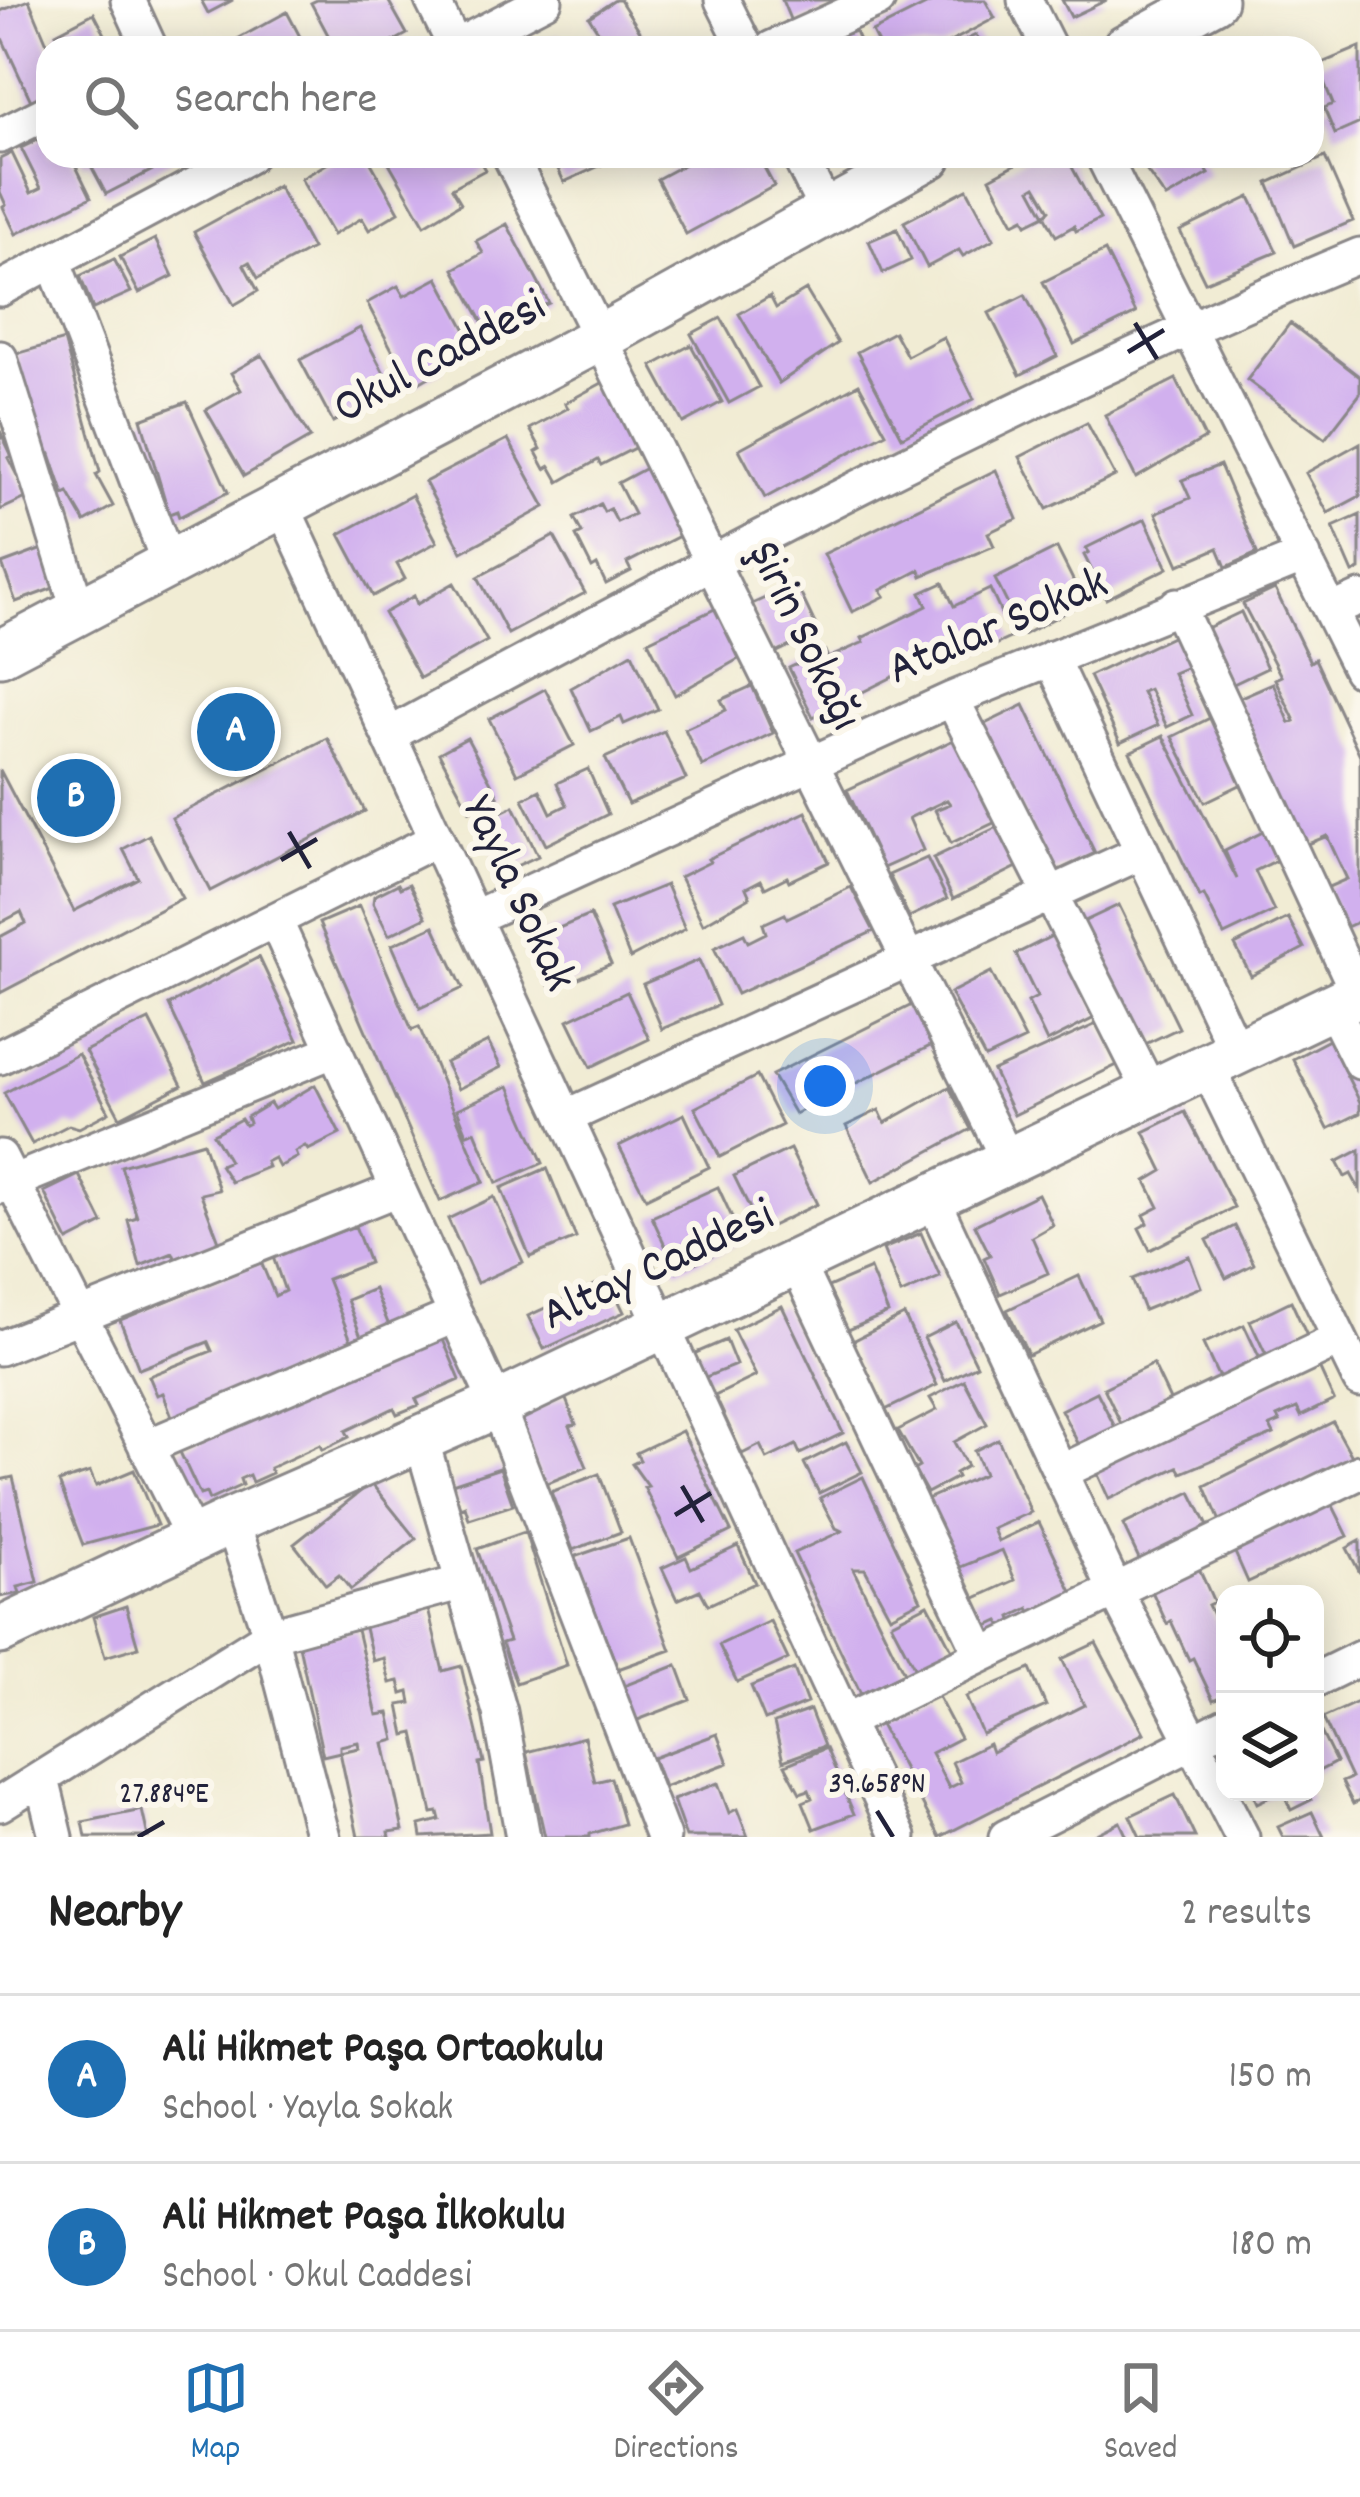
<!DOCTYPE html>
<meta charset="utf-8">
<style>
:root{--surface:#fff;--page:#f2f2f2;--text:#222;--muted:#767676;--line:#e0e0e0;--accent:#1f6fb2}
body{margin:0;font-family:Dekko,sans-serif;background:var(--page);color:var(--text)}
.controls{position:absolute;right:36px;bottom:36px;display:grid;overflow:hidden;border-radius:24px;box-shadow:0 6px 30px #0003}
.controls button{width:108px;height:108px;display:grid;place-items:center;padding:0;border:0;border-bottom:3px solid var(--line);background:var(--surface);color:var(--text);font:60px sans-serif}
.you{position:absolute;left:825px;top:1086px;width:42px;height:42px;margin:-30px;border:9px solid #fff;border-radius:50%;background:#1a73e8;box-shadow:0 0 0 18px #1a73e833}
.badge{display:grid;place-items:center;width:78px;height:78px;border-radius:50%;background:var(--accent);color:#fff;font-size:39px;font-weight:700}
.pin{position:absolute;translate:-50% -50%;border:6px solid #fff;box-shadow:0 3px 12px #0006}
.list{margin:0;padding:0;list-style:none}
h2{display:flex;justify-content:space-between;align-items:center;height:156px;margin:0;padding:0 48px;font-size:51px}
h2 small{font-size:39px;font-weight:400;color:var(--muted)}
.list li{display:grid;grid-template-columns:78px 1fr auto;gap:36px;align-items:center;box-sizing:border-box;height:168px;padding:0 48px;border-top:3px solid var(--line)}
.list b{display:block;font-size:45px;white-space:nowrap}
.list p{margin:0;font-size:39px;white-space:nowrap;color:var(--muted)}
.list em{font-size:39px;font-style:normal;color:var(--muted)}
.icon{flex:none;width:66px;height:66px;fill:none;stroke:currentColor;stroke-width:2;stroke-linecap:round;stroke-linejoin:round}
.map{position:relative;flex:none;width:1360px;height:1837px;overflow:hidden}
.search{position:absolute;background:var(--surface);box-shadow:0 6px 30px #0003;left:36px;right:36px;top:36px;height:132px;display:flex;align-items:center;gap:30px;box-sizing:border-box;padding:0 42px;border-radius:36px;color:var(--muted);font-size:45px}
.sheet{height:492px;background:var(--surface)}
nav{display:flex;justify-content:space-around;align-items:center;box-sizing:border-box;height:168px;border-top:3px solid var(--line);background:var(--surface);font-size:33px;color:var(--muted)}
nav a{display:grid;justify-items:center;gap:6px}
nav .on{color:var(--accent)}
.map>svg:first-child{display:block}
.building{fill:#d1b0ee;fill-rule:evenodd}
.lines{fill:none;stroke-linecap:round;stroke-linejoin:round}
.minor-casing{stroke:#8a8788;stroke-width:39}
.secondary-casing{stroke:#8a8788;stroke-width:51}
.minor{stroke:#fff;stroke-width:33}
.secondary{stroke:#fff;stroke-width:45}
.ticks{fill:none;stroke:#22223b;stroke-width:4.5}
.labels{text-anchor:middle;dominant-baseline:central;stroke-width:12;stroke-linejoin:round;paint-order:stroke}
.street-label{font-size:48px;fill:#22223b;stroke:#fbf7ec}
.ticks-label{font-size:30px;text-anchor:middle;fill:#22223b;stroke:#fbf7ec;stroke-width:12;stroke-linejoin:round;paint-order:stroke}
</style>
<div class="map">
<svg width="1360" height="1837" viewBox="0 0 1360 1837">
<rect width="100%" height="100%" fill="#fbf7ec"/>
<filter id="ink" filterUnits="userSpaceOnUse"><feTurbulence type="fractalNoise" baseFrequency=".00833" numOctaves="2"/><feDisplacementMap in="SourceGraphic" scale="24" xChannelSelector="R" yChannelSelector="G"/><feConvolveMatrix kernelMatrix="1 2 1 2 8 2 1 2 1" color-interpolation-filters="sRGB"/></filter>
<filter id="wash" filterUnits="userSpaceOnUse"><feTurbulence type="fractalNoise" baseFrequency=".004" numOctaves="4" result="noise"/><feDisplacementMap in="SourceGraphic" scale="48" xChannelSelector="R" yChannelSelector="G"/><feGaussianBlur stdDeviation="2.7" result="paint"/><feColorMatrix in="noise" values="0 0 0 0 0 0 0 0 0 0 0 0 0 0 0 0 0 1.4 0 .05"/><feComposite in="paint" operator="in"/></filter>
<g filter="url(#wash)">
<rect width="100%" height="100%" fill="#f1ecd4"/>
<g id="blocks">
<!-- building -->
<path class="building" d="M29,0L49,48L48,96L32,103L0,34V11Z
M201,0H233L208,13Z
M317,0H388L407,34L382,48H335L311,3Z
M615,0H620L645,39L631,48H609L589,17Z
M782,0H848L792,24Z
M936,0H985L995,18L939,48H880L872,32Z
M1062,0H1107L1071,17Z
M287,12L306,48H235L232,42Z
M94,13L112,48H63L56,33Z
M855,31L862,48H807V47Z
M559,34L565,48H529Z
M976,35L983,48H949Z
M1360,47V123L1335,134L1324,108L1333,104L1317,65Z
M48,135V156H71L91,197L16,234L3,207L6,205L0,192V159L12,153L31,193L41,188L21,148Z
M80,156H170L172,160L106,194L89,162L84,164Z
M340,156H367L399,212L369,230L362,218L333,235L301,179Z
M385,156H477L485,170L452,188L461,203L425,225Z
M552,156H606L608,162L564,182Z
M700,156H758L774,186L686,234L657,179Z
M1031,156H1066L1100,219L1076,231L1074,226L1056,236L1045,215L1027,224L1024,218L1014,223L990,178ZM1036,186L1050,210L1045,215L1031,189Z
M1136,156H1198L1209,174L1166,198Z
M1325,157L1353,221L1294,246L1268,183Z
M278,186L312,249L258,278L249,262L244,265L258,291L234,305L194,232Z
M967,189L994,239L963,256L959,250L927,267L904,222Z
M1250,197L1277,252L1205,282L1180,231Z
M507,224L549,303L487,330L454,269L483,253L476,241Z
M897,229L911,260L883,273L869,241Z
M155,239L173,276L139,293L120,257Z
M1105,251L1136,313L1074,344L1043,282Z
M114,259L131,292L93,309L80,276Z
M438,278L474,345L440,363L443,369L412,387L367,303L398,286L404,296Z
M806,290L838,343L779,383L739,314L770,296L776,308Z
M1025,295L1057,356L1020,375L989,313Z
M721,318L759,387L729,403L691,334Z
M1290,323L1360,377V394L1325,439L1247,380Z
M360,328L393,390L333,422L300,360Z
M894,332L907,356L943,337L974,399L902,437L857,352Z
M64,340L100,472L96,475L113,506L85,522L68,493L64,495L50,454L45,456L16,354Z
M691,345L722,402L683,423L652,366Z
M262,355L310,438L244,476L206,410L241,390L231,373Z
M1176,379L1205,438L1136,478L1105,415Z
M604,382L638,446L601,465L598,460L559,482L550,466L545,469L536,452L541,449L530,429L568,408L565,403Z
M859,384L886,433L765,498L739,449Z
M187,402L228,492L179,517L177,511L169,514L141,419Z
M1087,423L1115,476L1047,509L1020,457Z
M0,431L12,456L8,458L28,497L0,510Z
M508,439L545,507L462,552L425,482Z
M1360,443V496L1328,513L1306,473Z
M1220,465L1257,553L1226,567L1218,548L1179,565L1156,513L1190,498L1182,480Z
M648,467L683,534L627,563L631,571L606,584L597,565L592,568L576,536L582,533L574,518L600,504L604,512L610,509L617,522L634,514L618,483Z
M996,470L1017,519L988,533L994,546L922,576L920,570L881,590L885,596L852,612L824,554Z
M412,495L437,542L397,564L405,579L373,596L340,534Z
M1360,515V570L1353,573L1333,527Z
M1145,519L1168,568L1106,599L1084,555L1089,552L1086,548Z
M554,536L585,593L508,634L478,577Z
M45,548L59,586L16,602L2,564Z
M1057,548L1084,602L1023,635L995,579Z
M454,583L487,641L420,678L384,613L414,596L417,604Z
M943,583L954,606L990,589L1012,637L975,654L968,639L813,717L789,668L825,651L828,658L864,642L862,638L927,606L921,593Z
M796,584L819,632L775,653L752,604Z
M1275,589L1310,662L1315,659L1360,755V921L1344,928L1326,888L1347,879L1327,836L1301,847L1236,699L1273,683L1290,723L1295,721L1275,679L1281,676L1243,604Z
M717,608L742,657L675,695L648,641Z
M1241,612L1267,668L1227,687L1201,631Z
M1176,635L1190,666L1173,673L1192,715L1167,727L1149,689L1142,692L1158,725L1120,743L1089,676Z
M632,653L658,709L624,724L621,717L591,731L571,688Z
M752,686L773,733L702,766L685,729L726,710L721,700Z
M545,689L574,745L517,774L489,719Z
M1024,705L1095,853L1052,873L981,726Z
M1214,716L1246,782L1205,802L1172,737Z
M664,731L686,779L628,804L605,758Z
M1163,736L1237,879L1225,851L1269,829L1283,857L1255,871L1274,911L1224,935L1204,895L1200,897L1130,752Z
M960,737L1000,820L951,843L935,810L950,804L947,800L909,818L923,850L883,868L847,790Z
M327,738L365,811L210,891L172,818Z
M467,738L498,796L470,811L439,753Z
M588,769L608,814L546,845L523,799L540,790L551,813L567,805L557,783Z
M0,770L74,911L138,878L123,849L149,835L182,898L0,993V937L26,923L21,912L0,923Z
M514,806L538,856L503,872L480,822Z
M806,812L829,862L789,881L787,877L765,888L761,880L746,888L750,897L703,924L680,877L710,862L708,859Z
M1004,824L1023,864L953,899L933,858Z
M927,858L947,899L909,917L889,875Z
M398,884L400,888L409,884L426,917L389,935L373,903L374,896Z
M666,885L685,929L630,958L610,908Z
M851,887L874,931L737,994L714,948L744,934L748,942L766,933L763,924L785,914L787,918Z
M1119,905L1179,1028L1141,1046L1083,922Z
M359,906L412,1030L419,1027L484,1182L440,1201L319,923Z
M590,915L611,964L551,990L530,940Z
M1288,918L1304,948L1251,976L1235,945Z
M434,926L463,988L420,1008L392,945Z
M1058,933L1100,1015L1047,1042L1028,1002L1037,997L1016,954Z
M259,957L298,1040L205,1082L169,1005Z
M699,960L718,1005L662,1029L643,984Z
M991,972L1025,1039L985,1058L950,993Z
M627,992L649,1039L591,1067L568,1020Z
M914,1004L934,1044L795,1114L772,1075Z
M149,1020L182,1085L120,1117L85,1051Z
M1099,1023L1119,1064L1014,1115L993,1071Z
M1329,1040L1360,1102V1113L1328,1129L1293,1059Z
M488,1042L501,1067L458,1089L445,1063Z
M78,1054L109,1112L79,1128L69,1125L32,1144L4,1093Z
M757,1076L782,1125L720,1157L695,1108Z
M315,1085L340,1134L308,1150L305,1146L295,1152L297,1157L279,1167L274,1158L266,1162L268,1167L231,1182L220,1165L229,1161L213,1134L241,1119L245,1125L249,1123L247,1117L270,1103L274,1109Z
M509,1086L543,1163L497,1183L475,1131L467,1134L457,1109Z
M949,1087L971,1129L873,1182L846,1126L879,1110L885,1123Z
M1185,1112L1234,1207L1150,1250L1139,1228L1148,1223L1144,1215L1159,1207L1146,1181L1163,1171L1144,1132Z
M684,1114L709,1167L646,1198L619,1146Z
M203,1142L219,1190L201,1194L220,1244L176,1260L173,1253L140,1266L128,1220L137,1217L121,1166Z
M790,1149L817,1204L761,1231L734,1176Z
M1360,1150V1190L1351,1174L1345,1177L1337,1162Z
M547,1168L576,1238L530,1257L501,1188Z
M79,1175L103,1223L68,1241L44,1192Z
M718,1187L743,1241L677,1271L652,1217Z
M1038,1194L1053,1225L1032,1237L1048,1273L1000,1294L984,1258L990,1255L975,1225Z
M494,1197L523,1262L477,1283L448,1219Z
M355,1226L369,1263L327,1279L354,1348L173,1419L163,1393L157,1395L149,1376L212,1351L208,1342L139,1369L120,1320L261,1262L275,1296L285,1291L273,1257Z
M1235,1226L1254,1264L1226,1278L1207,1240Z
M921,1233L940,1277L901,1294L883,1249Z
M1189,1256L1201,1287L1144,1310L1132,1279Z
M870,1269L888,1313L846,1331L828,1287Z
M1079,1276L1100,1320L1028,1355L1007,1310Z
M608,1279L624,1312L544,1349L528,1316Z
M374,1289L392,1333L364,1344L347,1300Z
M1291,1301L1308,1338L1267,1357L1250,1321Z
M782,1306L843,1433L800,1454L796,1445L767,1459L760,1445L742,1454L715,1396L756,1376L733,1330Z
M904,1315L937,1385L883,1411L849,1343Z
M956,1322L977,1365L945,1381L924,1338Z
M1244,1325L1261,1361L1220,1380L1203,1344Z
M441,1335L460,1380L416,1399L419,1405L397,1414L394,1408L346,1431L349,1437L322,1450L320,1445L279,1464L270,1468L272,1473L252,1482L249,1475L240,1479L242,1485L209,1500L206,1493L200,1495L179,1450Z
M726,1340L736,1365L701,1379L691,1355Z
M1317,1363L1334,1400L1301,1416L1297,1408L1277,1417L1280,1422L1270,1426L1274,1434L1182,1473L1178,1467L1109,1499L1094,1466Z
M1153,1364L1173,1406L1124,1430L1104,1388Z
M964,1380L987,1424L954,1442L967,1466L955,1473L957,1477L927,1493L914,1470L919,1467L898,1430L937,1410L930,1398Z
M1097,1392L1117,1431L1081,1449L1061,1410Z
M565,1397L576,1424L570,1426L587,1467L543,1485L516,1418Z
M1333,1422L1354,1460L1222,1526L1205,1486Z
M682,1431L731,1531L678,1557L644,1487L648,1486L632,1464L640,1460L636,1453Z
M998,1439L1031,1512L993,1529L998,1541L1039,1522L1073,1594L1032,1614L1029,1608L1011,1617L1013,1623L1003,1628L999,1621L988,1626L974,1599L1015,1580L1002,1550L954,1570L925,1500L984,1474L974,1451Z
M846,1442L862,1472L819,1493L804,1463Z
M500,1468L513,1505L469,1519L465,1506L460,1508L452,1484Z
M134,1470L157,1525L83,1545L59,1482L90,1472L96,1486Z
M599,1474L621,1532L573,1550L551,1492Z
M13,1477L38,1582L18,1587L20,1593L0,1597V1480Z
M863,1477L921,1600L890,1616L865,1569H853L904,1673L861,1694L794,1553L842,1531L836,1528L820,1498Z
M371,1483L416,1539L351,1590L339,1575L326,1585L294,1544Z
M1191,1492L1211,1532L1142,1565L1123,1525Z
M1331,1502L1348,1536L1248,1582L1233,1548Z
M525,1532L567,1665L516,1683L502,1643L509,1641L477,1549Z
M629,1538L671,1650L618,1669L574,1557Z
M1360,1541V1573L1347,1548Z
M738,1546L755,1583L708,1605L700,1590L677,1600L662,1568L686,1557L691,1568Z
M1197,1564L1214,1602L1208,1605L1225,1639V1695L1213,1700L1193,1658L1189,1660L1171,1621L1167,1624L1149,1585Z
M928,1604L952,1650L915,1669L891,1623Z
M126,1606L138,1647L105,1657L93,1617Z
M428,1609L443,1671L461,1666L484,1762L479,1763L490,1833L422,1837L420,1825L440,1820L438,1812L432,1813L414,1733L405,1735L399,1705L411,1703L409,1692L402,1694L399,1681L390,1683L384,1658L373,1661L364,1624Z
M770,1621L788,1659L737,1682L719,1645Z
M357,1630L377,1715L389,1713L395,1740L384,1743L403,1830L389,1832L390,1837H358L340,1752L359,1748L358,1742L340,1746V1752L323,1756L298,1641Z
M1096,1643L1144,1733L940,1837L877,1719L934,1689L960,1738L931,1753L949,1788L961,1782L952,1762L989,1744L992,1752L1084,1705L1062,1659Z
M677,1665L690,1700L635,1721L621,1687Z
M794,1669L807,1703L765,1720L751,1686Z
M1030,1669L1046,1706L982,1734L966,1697Z
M1360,1701V1801L1353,1804L1342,1782L1351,1778L1323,1718Z
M810,1710L824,1746L783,1761L774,1723Z
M1315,1720L1336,1762L1315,1773Z
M717,1734L728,1763L664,1787L653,1758Z
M584,1737L595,1782L611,1778L624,1824L590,1834V1837H545L526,1752Z
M826,1748L854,1814L814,1829L803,1802L812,1798L809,1790L800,1793L785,1765Z
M718,1783L729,1813L737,1809L748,1837H686L673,1800Z
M1252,1792H1280L1257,1803Z
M1283,1792H1308L1311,1800L1291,1810Z
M1175,1795L1195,1837H1140L1130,1816Z
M142,1810L148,1837H86L83,1822Z
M1312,1812L1324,1837H1283L1278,1827Z
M1120,1822L1127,1837H1090Z"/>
</g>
</g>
<g filter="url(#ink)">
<use href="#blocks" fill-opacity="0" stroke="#8a8788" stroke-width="3"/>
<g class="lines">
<!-- minor casing -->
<g class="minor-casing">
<path id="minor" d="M128,0L150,48
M432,0L456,48
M722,0L746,48
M1025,0L1049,48
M453,48L545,0
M772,48L878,0
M0,136L48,112
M510,156L1008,1160
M799,156L827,212
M1103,156L1360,670
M53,260L169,564
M0,289L249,156
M0,358L79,612
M282,505L899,1837
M1177,605L1358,994
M1331,611L1360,598
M1051,658L1236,1051
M952,699L1150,1091
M389,735C706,563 1026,394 1360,255
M473,918L952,699L1304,556
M275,920L497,1405L663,1837
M1332,1006L1360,1062
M0,1057L437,839
M1206,1065L1360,1380
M566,1117L1142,852
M0,1157L193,1539
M0,1187L335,1050
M932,1198L1115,1590L1242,1837
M797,1264L982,1655
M0,1348L398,1189
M421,1438L500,1712L523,1837
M146,1447L456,1315
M1061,1472L1340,1339
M232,1521L270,1635L323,1837
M1315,1680L1360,1658
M846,1721L1360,1472
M42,1779L56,1837
M0,1804L270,1635L463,1582
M1006,1837L1225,1726"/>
</g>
<!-- secondary casing -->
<g class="secondary-casing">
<path id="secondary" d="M1125,48L1214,0
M0,653L600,338L929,156
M0,1631L232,1521L497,1405L1360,993"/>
</g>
<!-- minor -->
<use href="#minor" class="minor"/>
<!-- secondary -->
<use href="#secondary" class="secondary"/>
</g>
</g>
<!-- ticks -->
<path class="ticks" d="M1135,323L1157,359M1128,352L1164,330M289,832L310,868M281,860L317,839M682,1486L703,1522M675,1515L711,1493M877,1811L893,1837M138,1837L164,1822"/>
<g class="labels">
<!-- street labels -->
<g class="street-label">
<text transform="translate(441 360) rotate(-28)">Okul Caddesi</text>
<text transform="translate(999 629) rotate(-23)">Atalar Sokak</text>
<text transform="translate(802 637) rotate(64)">Şirin Sokağı</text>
<text transform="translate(516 895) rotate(65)">Yayla Sokak</text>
<text transform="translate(659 1268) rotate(-25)">Altay Caddesi</text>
</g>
</g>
<g class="ticks-label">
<text x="877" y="1792">39.658°N</text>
<text x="164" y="1802">27.884°E</text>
</g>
</svg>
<div class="controls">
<button><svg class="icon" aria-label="locate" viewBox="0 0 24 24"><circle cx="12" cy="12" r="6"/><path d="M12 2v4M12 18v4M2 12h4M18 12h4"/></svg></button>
<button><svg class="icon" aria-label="layers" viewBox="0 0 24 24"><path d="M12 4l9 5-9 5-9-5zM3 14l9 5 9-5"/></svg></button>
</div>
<div class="you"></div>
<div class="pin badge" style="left:236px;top:732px">A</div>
<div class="pin badge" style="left:76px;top:798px">B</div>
<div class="search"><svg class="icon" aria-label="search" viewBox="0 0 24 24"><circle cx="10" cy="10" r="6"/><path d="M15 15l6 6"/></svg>Search here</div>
</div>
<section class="sheet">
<h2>Nearby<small>2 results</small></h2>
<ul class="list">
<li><span class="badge">A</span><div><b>Ali Hikmet Paşa Ortaokulu</b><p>School · Yayla Sokak</p></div><em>150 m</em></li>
<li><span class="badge">B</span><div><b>Ali Hikmet Paşa İlkokulu</b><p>School · Okul Caddesi</p></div><em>180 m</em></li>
</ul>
</section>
<nav>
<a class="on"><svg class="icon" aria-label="map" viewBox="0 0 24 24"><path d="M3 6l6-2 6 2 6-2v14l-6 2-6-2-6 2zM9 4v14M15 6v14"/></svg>Map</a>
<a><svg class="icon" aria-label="directions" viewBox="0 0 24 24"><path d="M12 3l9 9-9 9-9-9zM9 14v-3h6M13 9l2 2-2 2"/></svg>Directions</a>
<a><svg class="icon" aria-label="saved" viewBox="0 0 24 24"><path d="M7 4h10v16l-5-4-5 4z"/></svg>Saved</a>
</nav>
